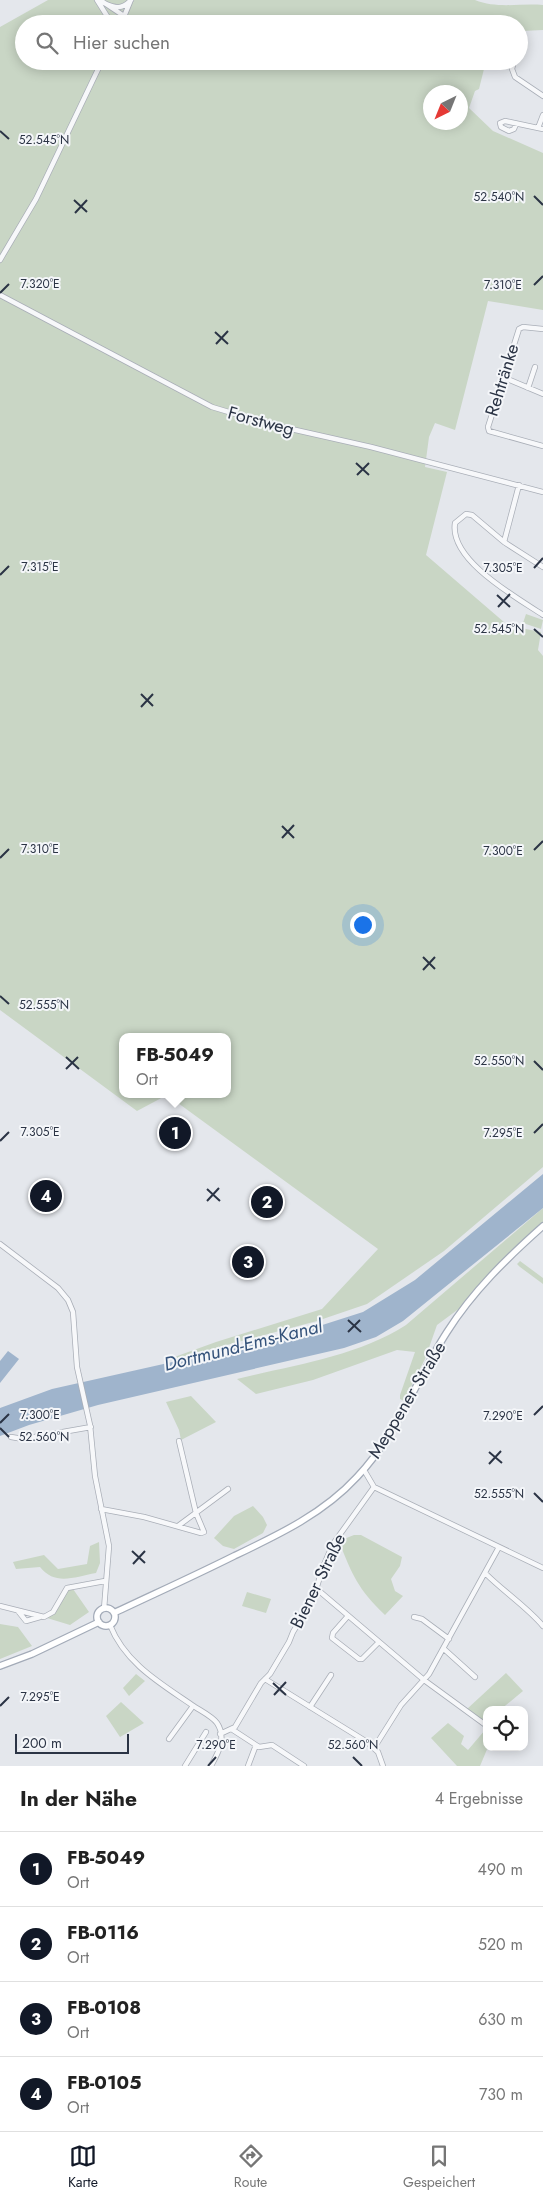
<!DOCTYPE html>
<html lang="de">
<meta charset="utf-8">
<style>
:root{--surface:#fff;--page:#f6f6f6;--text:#222;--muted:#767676;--line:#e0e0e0;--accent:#111827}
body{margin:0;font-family:Jost,sans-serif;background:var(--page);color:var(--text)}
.controls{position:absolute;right:15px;bottom:15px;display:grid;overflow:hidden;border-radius:10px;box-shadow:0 2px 12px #0003}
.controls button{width:45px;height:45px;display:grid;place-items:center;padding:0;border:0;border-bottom:1px solid var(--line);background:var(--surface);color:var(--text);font:25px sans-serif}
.compass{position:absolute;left:423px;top:85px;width:45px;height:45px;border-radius:50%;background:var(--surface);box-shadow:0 2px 12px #0003;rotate:223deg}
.scale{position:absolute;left:15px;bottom:12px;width:114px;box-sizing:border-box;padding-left:5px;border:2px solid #2b3445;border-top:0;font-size:14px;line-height:18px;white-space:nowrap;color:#2b3445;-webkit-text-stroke:4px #f4f6f9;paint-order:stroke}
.you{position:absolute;left:362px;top:924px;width:18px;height:18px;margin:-12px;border:4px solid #fff;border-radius:50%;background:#1a73e8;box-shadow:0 0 0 8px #1a73e833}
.badge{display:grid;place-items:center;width:32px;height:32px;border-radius:50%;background:var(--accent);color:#fff;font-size:16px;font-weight:700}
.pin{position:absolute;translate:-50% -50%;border:2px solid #fff;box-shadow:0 1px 5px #0006}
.popup{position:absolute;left:119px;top:1033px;width:112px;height:65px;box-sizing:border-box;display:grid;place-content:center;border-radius:10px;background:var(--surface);filter:drop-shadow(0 1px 4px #0005);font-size:16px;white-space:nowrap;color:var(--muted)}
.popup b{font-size:19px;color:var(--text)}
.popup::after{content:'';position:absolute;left:50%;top:100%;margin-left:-10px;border:10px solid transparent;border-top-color:var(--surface)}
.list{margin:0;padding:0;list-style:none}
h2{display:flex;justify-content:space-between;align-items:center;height:65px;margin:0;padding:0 20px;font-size:21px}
h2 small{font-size:16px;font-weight:400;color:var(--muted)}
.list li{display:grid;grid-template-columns:32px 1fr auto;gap:15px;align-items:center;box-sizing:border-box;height:75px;padding:0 20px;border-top:1px solid var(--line)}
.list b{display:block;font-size:19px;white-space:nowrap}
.list p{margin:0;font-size:16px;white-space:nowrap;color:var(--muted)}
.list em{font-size:16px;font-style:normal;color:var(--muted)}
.icon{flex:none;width:28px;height:28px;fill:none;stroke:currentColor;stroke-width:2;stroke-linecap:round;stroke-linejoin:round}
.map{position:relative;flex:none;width:543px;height:1766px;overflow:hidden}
.search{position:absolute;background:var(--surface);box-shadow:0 2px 12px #0003;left:15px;right:15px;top:15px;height:55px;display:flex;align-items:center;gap:12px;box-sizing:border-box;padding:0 18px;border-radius:28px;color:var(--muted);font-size:19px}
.sheet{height:365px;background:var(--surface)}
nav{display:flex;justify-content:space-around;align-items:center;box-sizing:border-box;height:70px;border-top:1px solid var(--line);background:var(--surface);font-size:14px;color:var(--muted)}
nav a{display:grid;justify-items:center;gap:2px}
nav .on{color:var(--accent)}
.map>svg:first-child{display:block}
.green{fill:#c9d6c5;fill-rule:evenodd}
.water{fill:#9fb4cc}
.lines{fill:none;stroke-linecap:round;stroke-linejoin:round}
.minor-casing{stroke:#a9aeb7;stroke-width:6}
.major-casing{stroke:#a3abb8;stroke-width:8}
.minor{stroke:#f7f8fa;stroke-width:4.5}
.major{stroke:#fff;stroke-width:5.5}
.ticks{fill:none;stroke:#2b3445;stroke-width:2}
.labels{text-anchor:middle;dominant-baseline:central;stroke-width:4;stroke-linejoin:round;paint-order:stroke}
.street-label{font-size:18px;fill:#2b3445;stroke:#f4f6f9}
.water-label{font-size:19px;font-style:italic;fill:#34527a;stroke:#f4f6f9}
.ticks-label{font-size:12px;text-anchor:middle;fill:#2b3445;stroke:#f4f6f9;stroke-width:4;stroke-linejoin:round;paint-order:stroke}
</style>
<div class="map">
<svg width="543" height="1766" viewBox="0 0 543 1766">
<rect width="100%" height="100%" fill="#e4e7ec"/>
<!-- green -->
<path class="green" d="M48,0H475C497,9 520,3 543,5V30L522,31H519V24H24V61H486L479,89L475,91L469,108L493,131L543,153V310L488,301L455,430L435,423L429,437L425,467L447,472L426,555L519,635L521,628L541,632L538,650L543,656V1167L444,1251L367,1304L317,1321L174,1359H169L216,1342L322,1309L378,1249L167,1095L137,1111L0,1010V27ZM430,92H460V122H430ZM122,1037H228V1094H122Z
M526,614L543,620L541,629L523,623Z
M543,1208V1223L464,1305L437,1325L425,1359L404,1401L400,1399V1395L415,1352L397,1350L313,1380L256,1394L237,1379C293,1365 356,1357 406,1325Z
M520,1261L543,1278V1284L520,1267L517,1264Z
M191,1396L216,1422L181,1440L179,1430L166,1402Z
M253,1506L263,1517L267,1525L263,1533L234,1549L223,1546L214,1538L234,1516Z
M354,1535H361L402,1557L400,1566L391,1579L395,1591L403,1596L385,1615C358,1589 352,1575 339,1541Z
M99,1542L100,1563L96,1573C74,1577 55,1586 40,1567L16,1569L13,1562L44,1555L58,1569L87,1564L90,1546Z
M73,1589L89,1612L70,1625L47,1618L53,1614L68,1590Z
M247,1592L271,1599L266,1613L242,1606Z
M0,1624L18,1627L32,1646L0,1659Z
M506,1673L523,1691L500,1710H487V1720L485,1722L467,1709Z
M136,1674L145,1681L129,1696L123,1688Z
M121,1702L144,1723L120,1737L106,1716Z
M448,1723L464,1736L461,1744L468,1750L485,1730L487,1732L488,1747L480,1766H457L431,1738Z"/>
<!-- water -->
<path class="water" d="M543,1174V1208L403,1321L376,1337L344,1348L98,1405L29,1425L0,1436V1408L52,1389L288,1336L363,1312L415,1280Z
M8,1351L19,1359L0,1383V1361Z"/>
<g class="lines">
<!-- minor casing -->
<g class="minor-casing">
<path id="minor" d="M97,0L112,24
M100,0L124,16
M104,3C115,8 122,10 131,0
M121,24L130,2
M519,53L521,52
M514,61L512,69L515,77L543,96
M516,124L514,129L509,131L501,127L500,123L505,121L543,129
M538,128L543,115
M0,260L36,199L102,61
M0,295L212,407L269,424L371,447L543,492
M543,329L523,327L519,329L488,427L489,431L543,446
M505,378L543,394
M528,388L535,367
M519,485L504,542L543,567
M504,542L472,515L466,514L455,523C449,560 516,597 543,615
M0,1244L58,1288L68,1300L73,1312L77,1367L90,1425L95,1476L109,1546L104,1609
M11,1437L23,1439L91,1427
M374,1487L543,1568
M101,1509L144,1517L201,1533L204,1532L196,1513L179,1441
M178,1526L228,1489
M485,1573C504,1592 527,1607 543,1626
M318,1590L424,1680L487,1726
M0,1606L44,1617L53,1612L67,1588L105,1581
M18,1611L26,1621L40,1617
M348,1616L333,1633L332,1638L359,1659H362L379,1642
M414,1617L422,1619L449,1639
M110,1625C125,1663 160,1683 192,1705C199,1710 212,1716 217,1723C227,1738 218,1753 211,1766
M444,1649L475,1677
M265,1679L367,1742L378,1752L383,1766
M310,1707L331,1675
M233,1730L259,1747L272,1745L304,1766
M220,1734L235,1727L261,1683L270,1674L289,1642L293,1632L313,1599L323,1567L333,1544L374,1487L364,1470
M169,1739L193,1706
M374,1748L401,1705L429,1674L499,1547
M185,1766L206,1732
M248,1766L256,1745"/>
</g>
<!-- major casing -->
<g class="major-casing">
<path id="major" d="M97 1617a9 9 0 1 1 18 0a9 9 0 1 1-18 0Z
M114,1613C154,1594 194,1576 234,1556C278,1535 323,1514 357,1477C397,1435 416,1380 447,1332C473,1291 507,1258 543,1226
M0,1666L32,1654L99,1622"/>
</g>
<!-- minor -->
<use href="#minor" class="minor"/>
<!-- major -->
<use href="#major" class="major"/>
</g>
<!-- ticks -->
<path class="ticks" d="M0,131L9,139M534,196L543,205M74,200L87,212M75,213L87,200M534,285L543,276M0,293L9,284M215,332L228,344M216,344L228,331M356,463L369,475M357,475L369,463M534,568L543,558M0,575L9,566M497,595L510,607M498,607L510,594M534,629L543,637M141,694L153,706M141,707L153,694M282,826L294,838M282,838L294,825M534,850L543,841M0,858L9,849M423,957L435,969M423,970L435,957M0,996L9,1004M66,1057L79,1069M534,1061L543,1070M66,1069L78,1057M534,1133L543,1124M0,1141L9,1132M207,1189L220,1201M207,1201L219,1188M348,1320L361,1332M348,1332L360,1320M534,1415L543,1406M0,1423L9,1414M0,1428L9,1437M489,1452L502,1463M489,1464L501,1451M534,1493L543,1502M132,1551L145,1563M133,1564L145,1551M273,1683L286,1695M274,1695L286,1682M0,1706L9,1697M353,1757L362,1766M208,1766L216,1757"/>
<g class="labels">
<!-- street labels -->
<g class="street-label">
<text transform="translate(502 380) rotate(-73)">Rehtränke</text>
<text transform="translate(261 421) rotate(15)">Forstweg</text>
<text transform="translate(407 1400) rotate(-59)">Meppener Straße</text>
<text transform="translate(318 1581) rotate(-64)">Biener Straße</text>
</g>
<!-- water labels -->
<g class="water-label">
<text transform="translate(243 1345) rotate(-14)">Dortmund-Ems-Kanal</text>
</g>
</g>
<g class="ticks-label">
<text x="44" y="144">52.545°N</text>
<text x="499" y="201">52.540°N</text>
<text x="40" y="288">7.320°E</text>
<text x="503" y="289">7.310°E</text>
<text x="40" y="571">7.315°E</text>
<text x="503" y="572">7.305°E</text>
<text x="499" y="633">52.545°N</text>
<text x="40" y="853">7.310°E</text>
<text x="503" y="855">7.300°E</text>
<text x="44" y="1009">52.555°N</text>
<text x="499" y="1065">52.550°N</text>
<text x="40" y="1136">7.305°E</text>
<text x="503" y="1137">7.295°E</text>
<text x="40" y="1419">7.300°E</text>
<text x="503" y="1420">7.290°E</text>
<text x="44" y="1441">52.560°N</text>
<text x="499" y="1498">52.555°N</text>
<text x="40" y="1701">7.295°E</text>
<text x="216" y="1749">7.290°E</text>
<text x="353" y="1749">52.560°N</text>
</g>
</svg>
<div class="controls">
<button><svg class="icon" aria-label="locate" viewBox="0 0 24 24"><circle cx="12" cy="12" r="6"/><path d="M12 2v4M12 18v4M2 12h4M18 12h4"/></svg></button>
</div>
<svg class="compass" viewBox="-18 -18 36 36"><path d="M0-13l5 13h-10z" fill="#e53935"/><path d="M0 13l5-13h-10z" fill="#767676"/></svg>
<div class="scale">200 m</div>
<div class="you"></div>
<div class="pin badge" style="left:175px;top:1133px">1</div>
<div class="popup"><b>FB-5049</b>Ort</div>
<div class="pin badge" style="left:267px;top:1202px">2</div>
<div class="pin badge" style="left:248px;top:1262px">3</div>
<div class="pin badge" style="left:46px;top:1196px">4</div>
<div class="search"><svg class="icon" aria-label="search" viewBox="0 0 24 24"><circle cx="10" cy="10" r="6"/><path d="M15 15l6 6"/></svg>Hier suchen</div>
</div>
<section class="sheet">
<h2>In der Nähe<small>4 Ergebnisse</small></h2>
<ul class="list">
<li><span class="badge">1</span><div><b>FB-5049</b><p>Ort</p></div><em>490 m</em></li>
<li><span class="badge">2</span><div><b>FB-0116</b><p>Ort</p></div><em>520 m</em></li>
<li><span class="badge">3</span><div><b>FB-0108</b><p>Ort</p></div><em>630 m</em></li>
<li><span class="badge">4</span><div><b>FB-0105</b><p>Ort</p></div><em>730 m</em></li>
</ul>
</section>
<nav>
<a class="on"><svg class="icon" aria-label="map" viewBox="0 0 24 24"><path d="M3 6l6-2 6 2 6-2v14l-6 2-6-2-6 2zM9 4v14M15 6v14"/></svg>Karte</a>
<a><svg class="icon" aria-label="directions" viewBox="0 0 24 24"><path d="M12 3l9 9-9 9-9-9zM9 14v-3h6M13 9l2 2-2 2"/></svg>Route</a>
<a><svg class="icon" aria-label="saved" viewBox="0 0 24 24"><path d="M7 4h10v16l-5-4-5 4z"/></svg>Gespeichert</a>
</nav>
